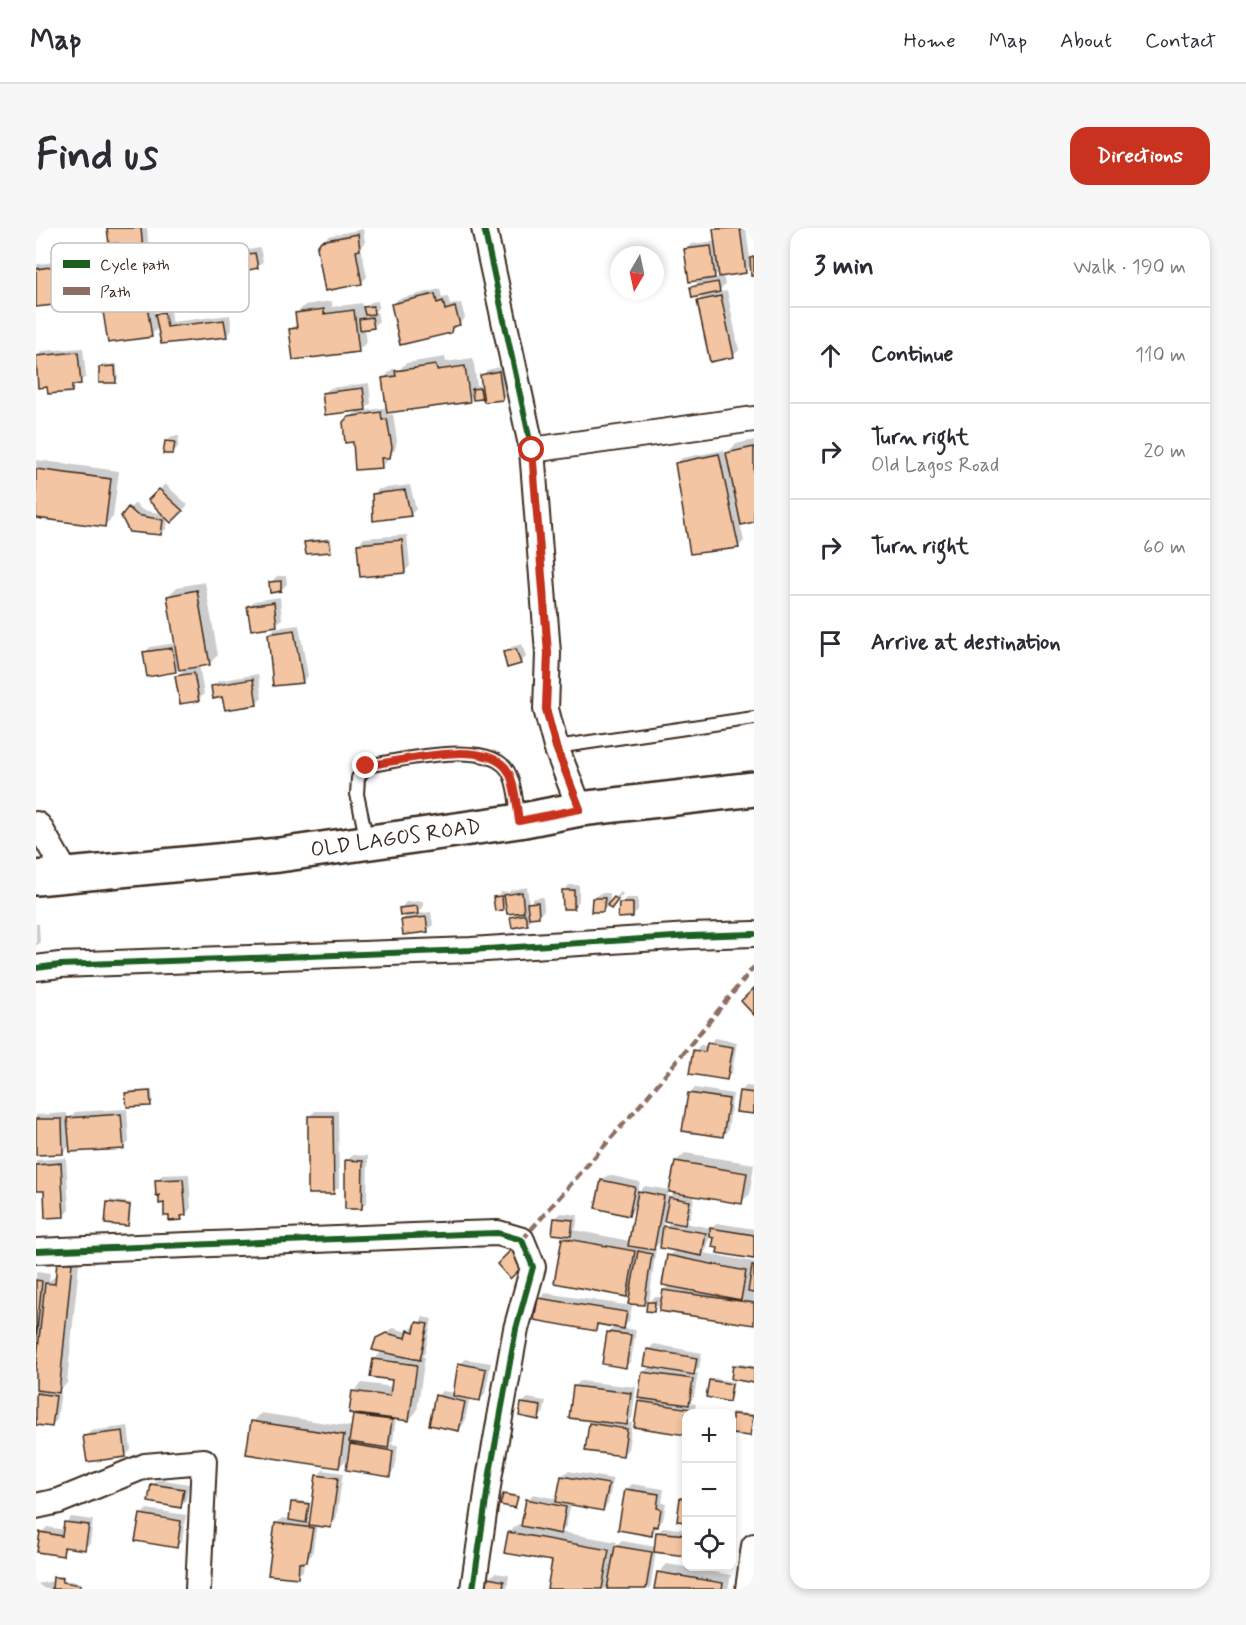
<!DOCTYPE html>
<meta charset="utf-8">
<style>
:root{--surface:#fff;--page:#f7f7f7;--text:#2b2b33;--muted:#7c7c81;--line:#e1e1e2;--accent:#c8321e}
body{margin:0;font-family:Mynerve,sans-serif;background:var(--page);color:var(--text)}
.controls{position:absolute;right:18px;bottom:18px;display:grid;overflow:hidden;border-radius:12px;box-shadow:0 3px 9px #0003}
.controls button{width:54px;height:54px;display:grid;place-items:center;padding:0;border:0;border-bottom:2px solid var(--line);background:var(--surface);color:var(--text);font:30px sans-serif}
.compass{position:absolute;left:574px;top:18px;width:54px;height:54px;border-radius:50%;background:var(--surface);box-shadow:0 3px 9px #0003;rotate:189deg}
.stop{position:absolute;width:18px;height:18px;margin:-14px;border:4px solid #c8321e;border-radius:50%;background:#fff}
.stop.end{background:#c8321e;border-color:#fff;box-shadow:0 2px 6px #0008}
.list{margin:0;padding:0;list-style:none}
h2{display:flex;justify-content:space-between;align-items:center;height:78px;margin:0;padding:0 24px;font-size:26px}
h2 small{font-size:20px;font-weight:400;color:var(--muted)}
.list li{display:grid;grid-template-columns:39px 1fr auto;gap:18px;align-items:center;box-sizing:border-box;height:96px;padding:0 24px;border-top:2px solid var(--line)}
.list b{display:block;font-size:22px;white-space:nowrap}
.list p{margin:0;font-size:20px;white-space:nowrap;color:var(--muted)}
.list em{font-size:20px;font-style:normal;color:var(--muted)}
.icon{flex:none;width:33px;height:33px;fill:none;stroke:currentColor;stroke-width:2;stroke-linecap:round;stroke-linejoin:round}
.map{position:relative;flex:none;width:718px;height:1361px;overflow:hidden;border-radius:18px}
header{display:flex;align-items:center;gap:36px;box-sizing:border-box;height:84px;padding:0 30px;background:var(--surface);border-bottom:2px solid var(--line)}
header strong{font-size:28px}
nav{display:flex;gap:33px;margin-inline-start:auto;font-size:21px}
.intro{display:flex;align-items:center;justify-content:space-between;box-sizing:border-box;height:144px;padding:0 36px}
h1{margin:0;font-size:42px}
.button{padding:15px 27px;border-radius:18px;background:var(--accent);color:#fff;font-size:21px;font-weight:700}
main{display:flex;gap:36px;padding:0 36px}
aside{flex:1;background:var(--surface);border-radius:18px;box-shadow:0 3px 9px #0003}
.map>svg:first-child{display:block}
.shadow{fill:#0003;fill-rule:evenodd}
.building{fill:#f3c5a2;stroke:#3b2a1e;stroke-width:1.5}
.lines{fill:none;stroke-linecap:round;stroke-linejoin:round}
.service-casing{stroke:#3b2a1e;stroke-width:16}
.minor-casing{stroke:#3b2a1e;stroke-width:28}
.primary-casing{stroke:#3b2a1e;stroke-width:38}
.service{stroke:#fff;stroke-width:12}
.minor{stroke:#fff;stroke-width:24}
.primary{stroke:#fff;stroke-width:33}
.quiet{stroke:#8d6e63;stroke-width:4.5;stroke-dasharray:9 4.5;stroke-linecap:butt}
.cycleway-casing{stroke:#fff;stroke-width:10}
.cycleway{stroke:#1b5e20;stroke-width:6}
.route{stroke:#c8321e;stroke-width:8}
.labels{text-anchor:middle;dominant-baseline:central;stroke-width:5;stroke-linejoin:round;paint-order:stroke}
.street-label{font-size:21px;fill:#3b2a1e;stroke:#fff}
.key{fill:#fff;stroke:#c4bfbc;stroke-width:1.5}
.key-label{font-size:16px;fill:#3b2a1e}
</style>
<header>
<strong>Map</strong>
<nav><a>Home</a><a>Map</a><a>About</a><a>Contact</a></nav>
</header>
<div class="intro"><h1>Find us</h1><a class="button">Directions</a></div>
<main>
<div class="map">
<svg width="718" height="1361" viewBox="0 0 718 1361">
<rect width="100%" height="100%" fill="#fff"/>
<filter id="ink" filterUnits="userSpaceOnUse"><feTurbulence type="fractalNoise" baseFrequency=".0167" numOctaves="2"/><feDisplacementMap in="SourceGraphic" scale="12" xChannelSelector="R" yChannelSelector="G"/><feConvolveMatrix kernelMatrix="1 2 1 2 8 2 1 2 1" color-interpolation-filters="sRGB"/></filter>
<g filter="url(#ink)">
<!-- shadow -->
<path class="shadow" d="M73,0H111L115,50L109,55L84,14Z
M680,0H710L714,31L718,27V46L716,37L709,43L687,47L689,57L681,65L691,63L703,122L697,128L662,73L670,65L656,60L665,51L649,22L655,16L680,13L678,2ZM684,43L685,49L676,51Z
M327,1L329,14L325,19L331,49L325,55L286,14L292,8Z
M224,20L227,33L221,39L207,27L212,22Z
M27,33L32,68L26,74L0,66V39L2,36Z
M106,61V67L116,66L119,89L126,81L134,79L136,94L194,87L196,102L190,108L123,99L115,107L68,78L73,72L83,70L88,64Z
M404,61L406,70L412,69L414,77L425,75L429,90L414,104L356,77L362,71Z
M296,73V79L326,75L327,81L335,74L342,73L343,79L338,84H341L343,93L337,99L329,100L331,114L322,122L254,102L262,94L261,85L269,77Z
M47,120L50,149L41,155L36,163L1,129L6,123Z
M409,129L410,134L437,130L441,158L447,155L446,148L451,142L468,138L472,165L467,170L449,166L445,169L438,167L433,172L351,184L352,187L357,186L361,213L359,222L351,228V233L345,239L318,213L308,194L323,182L288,166L294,160L333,155L335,175L328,183L352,179L348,150L356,141H364L370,135Z
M81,136L82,151L79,153L64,140L67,137Z
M136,208H143L142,219L136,225L131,214Z
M718,212V293L704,295L708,313L703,318L640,236L646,230L688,222L689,227L700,216Z
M0,232L83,243L77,289L69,297L0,288Z
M129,256L152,277L135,293L132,289L131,300L125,306L86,288L99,275L106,282L128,286L114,272Z
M374,257L380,281L374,287L337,266L343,261Z
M371,307L374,338L369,343L322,316L328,310Z
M295,310L296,320L294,322L270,315L272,312Z
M241,348H250L251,356L245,362L235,354Z
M169,354L182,427L173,436L163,437L168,466L162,472L141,449L150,439L144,438L139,443L109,425L114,419L140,415L132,368L141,359Z
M244,369L246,391L241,396L212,379L218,373Z
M263,397L272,448L266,454L233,406L239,400Z
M486,416L490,429L484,435L469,425L475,419Z
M222,446L226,470L221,475L187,468L176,459L182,453Z
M533,657H543V673L538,679L528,663Z
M491,659L493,676L498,670L507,669L508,682L503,688H496L491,696L476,689L482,683L471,676L467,680L459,670L465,664L471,663V666L475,662Z
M585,664L587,666L581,673L579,670Z
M564,665H574L573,677L567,683L558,670Z
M590,670H602V682L597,688L584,676Z
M387,673V679L380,686L395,684L397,697L391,703L366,692L373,685L365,680L370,674Z
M0,696H3L4,714L0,718Z
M678,810L701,814L696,845L690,850L659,823L664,817L672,818Z
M710,858L718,859V885L704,864Z
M659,860L697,866L692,902L686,908L654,866Z
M116,862L117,874L114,876L91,866L93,863Z
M91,881L93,914L87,920L35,917L27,925L0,926V887L31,885L32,892L39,884Z
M279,883H302L303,959L297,964L273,889Z
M649,925L718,936L714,966L705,974L659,966L654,990L649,995L676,1000L681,995L718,1001V1029L674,1007L671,1021L668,1025L718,1034V1096L626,1074L618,1082H611L613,1071L608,1076L596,1061L591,1067L527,1011L532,1006L519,991L525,985L542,987L540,1000L538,1002L594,1013L601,978L592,987L566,952L572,947L604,954L601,966L609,958L633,962L631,972L640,963V933ZM628,991L635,993L626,1002ZM627,1012L639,1022L633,1028L634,1057L628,1062L627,1069H618L613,1074L620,1020H618Z
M317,927L332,928L331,974L326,980L311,933Z
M30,930L33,982L27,988L9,961L0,962V932Z
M153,946L155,980L145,991L129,974L120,953L126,947Z
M75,972L95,975L94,994L92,996L72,975Z
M44,1027L31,1155L24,1162L25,1163L21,1192L15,1197L0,1195V1043L14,1045L13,1053L21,1047L22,1034Z
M509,1065L596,1078L593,1093L587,1100L600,1102L595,1133L590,1138L573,1104L579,1098L565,1095L559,1101L504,1070Z
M387,1089L396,1091L389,1125L386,1128L389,1129L381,1183L373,1192L360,1190L357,1213L354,1216L362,1217L359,1241L353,1247L314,1228L303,1239L217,1194L225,1185L317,1199L319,1187L322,1185L318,1163L326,1155L357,1159L358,1151L338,1131L347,1123L342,1111L357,1100L372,1104L379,1097L381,1098Z
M618,1116L666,1125L663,1140L658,1145H662L658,1169L653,1175L660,1176L658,1186H650V1205L600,1198L603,1174L608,1169V1144L614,1138L612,1122Z
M430,1131L455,1135L449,1166L444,1172L434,1170L428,1196L422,1202L401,1168L406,1163L419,1165L424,1136Z
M701,1135L718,1138V1153L699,1138Z
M677,1150L698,1154L695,1170L692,1172L674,1152Z
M544,1153L600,1159L596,1190L591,1195H596L592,1221L586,1227L555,1196L559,1192L538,1159Z
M492,1170L510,1173L508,1184L503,1190L486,1175Z
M696,1184L718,1186L716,1204L714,1206L696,1204L695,1186Z
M92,1198L95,1222L90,1227L49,1209L55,1203Z
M287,1242L307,1245L300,1292L294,1298L281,1296L276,1327L268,1333L267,1343L261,1348L240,1296L246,1290L254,1291L256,1275L259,1272L274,1274L272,1291L269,1293L275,1294L282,1248Z
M532,1243L577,1251L572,1276L567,1281L535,1275L530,1298L525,1304L581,1314L580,1318L586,1313L620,1319L622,1304L628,1299L650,1302V1327L620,1323L614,1361H516L517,1332L473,1305L482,1296L487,1297L492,1272L497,1266L522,1271L526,1248Z
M122,1251L153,1256L150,1272L145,1278L117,1257Z
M596,1256L628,1261L626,1275H630L627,1292L615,1306L591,1261Z
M470,1265L483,1267L479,1278L468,1267Z
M650,1266V1293L642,1292L646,1271Z
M111,1281L150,1287L146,1313L141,1318L105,1287Z
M35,1289L57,1292L54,1315L48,1320L32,1318L26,1327L5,1305L11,1299L29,1302L30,1295Z
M696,1307H698L696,1326Z
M631,1336L695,1347L692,1361H619L622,1345Z
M459,1345L473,1347L471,1361H473H451L453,1350Z
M21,1348H28V1352L46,1355V1361H0V1356L18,1353Z"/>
<!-- building -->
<path class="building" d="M71,0H105L110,57L86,59L82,15L73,16Z
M704,0L710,45L683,49L677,1Z
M322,6L324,22L320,23L326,56L289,63L281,19L285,13Z
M675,18L679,50L653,54L648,21Z
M219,25L222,40L208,43L205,27Z
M718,29V48H715L714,30Z
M22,38L27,76L0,79V41Z
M682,54L684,64L656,70L654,59Z
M100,66L101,72L110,71L116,109L72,115L66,77L82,75L81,69Z
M399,66L401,75L407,73L409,82L419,79L424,97L416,99L415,105L364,117L355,76Z
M685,68L698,129L674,134L661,73Z
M337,78L338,86L329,87L327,79Z
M288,81V86L318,82L323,124L257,132L253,101L261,100L259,85Z
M128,84L131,99L188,92L191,109L125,116L119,86Z
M336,89L338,100L324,102L323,91Z
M42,124L45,156L36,157V164L12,166L11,159L2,160L0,128Z
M400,137L401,142L429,138L434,174L351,185L346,150L360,148L359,143Z
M79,138L80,155H63V139Z
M463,143L467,172L448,174L444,147Z
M327,160L330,182L289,187L286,165Z
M444,160L446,171L437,172L436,161Z
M345,184L346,192L351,191L356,219L354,230H345L346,240L319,242L317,214L309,215L307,194L312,189Z
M129,213L139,214L137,226H127Z
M718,219V294L705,297L690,225Z
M683,226L703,320L654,326L639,235Z
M0,241L75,251L69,299L0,290Z
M123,261L147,283L135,295L112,272Z
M369,262L375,288L337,293L336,266Z
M92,279L101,287L127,292L125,307L93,304L85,288Z
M293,312L295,324L270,326L268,314Z
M366,312L369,345L324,349L321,316Z
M245,353V363L234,365L233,354Z
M161,362L174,437L143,442L131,368Z
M238,374L241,398L215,402L211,378Z
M258,402L267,455L237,458L232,406Z
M136,420L140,444L111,449L107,424Z
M480,421L485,436L471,440L467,424Z
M158,445L163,473L144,476L139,448Z
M217,451L221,477L189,482L186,469L177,471L175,458Z
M526,662H538V681H527Z
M486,664L488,684L471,686L468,667Z
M466,668L467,682L459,683L457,669Z
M578,669L582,672L575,681L571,677Z
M556,670H569L567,684H555Z
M502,674L503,689L493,690L491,675Z
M583,675H597V689L582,690Z
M381,678L382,686L364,688L363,680Z
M489,686L492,697L476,700L474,689Z
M390,689L392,704L367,707L365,692Z
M718,760V787L705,773Z
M671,815L697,819L691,852L653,846L657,822L669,824Z
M114,863L115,878L91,879L89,865Z
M703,863L718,865V886L700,884Z
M652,865L693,871L687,909L646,903Z
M85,886L88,921L34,924L31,890Z
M272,888H297L298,966H272Z
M0,891H26L27,926L0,927Z
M309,932L327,933L326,981H309Z
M639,933L711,945L706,976L633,964Z
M25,935L28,989L9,990L8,963H0V937Z
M147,951L150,987L145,988L146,992L133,993V988H128V975L123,976V967L120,968L119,952Z
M565,952L599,959L593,988L559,980Z
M602,963L628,968L618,1022L592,1018Z
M633,969L654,973L649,997L628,993Z
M71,974L94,977L92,998L69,996Z
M518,990L537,992L535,1008L516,1006Z
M627,998L670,1005L666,1028L624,1020Z
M674,1000L718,1007V1031L681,1025L682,1020L676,1019L678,1010L674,1009Z
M526,1010L599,1023L591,1069L518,1055Z
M476,1021L490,1035L474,1051L461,1036Z
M602,1023L616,1026L608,1077L592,1076Z
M631,1027L710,1043L705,1072L626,1057Z
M21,1033L36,1035L23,1165L0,1162V1140L9,1055L19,1056Z
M716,1038H718V1065L712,1064Z
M0,1052L6,1053L0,1114Z
M627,1062L718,1075V1097L623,1083Z
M502,1070L591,1084L588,1101L561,1096L560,1103L498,1092Z
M611,1074H619L618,1084L610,1083Z
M380,1094L392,1096L384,1132L336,1122L340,1110L350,1105L370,1110L372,1102L378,1104Z
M571,1104L595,1107L590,1140L566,1136Z
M611,1121L661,1130L658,1147L608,1138Z
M337,1131L381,1137L373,1193L313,1185L316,1163L354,1168L356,1152L334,1149Z
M422,1135L450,1141L444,1173L417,1168Z
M697,1137L718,1140V1155L695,1151Z
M606,1144L657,1151L653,1177L602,1170Z
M673,1152L696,1156L693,1174L670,1169Z
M537,1158L595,1165L591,1197L533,1190Z
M0,1165L20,1168L16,1199L0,1197Z
M399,1167L429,1174L423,1203L393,1197Z
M602,1173L655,1181L654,1186H650V1207L598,1199Z
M485,1175L505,1178L503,1192L483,1188Z
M696,1186L717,1188L714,1208L696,1206Z
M317,1187L356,1192L352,1220L313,1214Z
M215,1193L308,1207L303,1240L210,1226Z
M553,1195L591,1201L587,1228L549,1223Z
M87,1203L90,1229L51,1234L47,1208Z
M314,1216L357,1223L354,1249L310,1242Z
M280,1247L302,1250L295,1300L273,1297Z
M525,1248L573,1256L567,1283L520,1274Z
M115,1256L148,1261L145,1280L112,1274Z
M589,1261L623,1266L621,1280L625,1281L622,1299L617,1298L616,1308L582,1302Z
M467,1266L482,1269L479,1280L464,1277Z
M644,1270L650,1271V1294L641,1293Z
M490,1271L530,1279L525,1306L485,1298Z
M255,1274L273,1276L270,1295L253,1292Z
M104,1286L145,1293L141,1320L99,1313Z
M28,1294L53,1297L49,1322L28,1319L27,1328L1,1324L4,1304L26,1308Z
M239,1295L277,1300L271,1334L263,1335L262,1350L232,1347Z
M472,1304L573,1322L566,1361H511L516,1333L468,1325Z
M620,1304L650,1307V1328L618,1324Z
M579,1318L616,1324L610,1361H571Z
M621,1344L687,1355L686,1361H618Z
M17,1349L27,1350L26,1354L45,1357L44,1361H16Z
M452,1350L468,1353L467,1361H449Z"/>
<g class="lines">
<!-- service casing -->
<g class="service-casing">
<path id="service" d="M520,519L718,490
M331,614L321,566L322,550L330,538C362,533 459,508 474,547C480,560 480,578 483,592"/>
</g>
<!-- minor casing -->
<g class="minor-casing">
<path id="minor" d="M448,0L496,222L512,425L510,481L520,519L544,581
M496,222L718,191
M0,596L3,598L30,645
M0,740L24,737L435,722L654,708L718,706
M0,1023L428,1006L462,1005L486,1012L497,1039L480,1101L454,1245L437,1361
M0,1278L23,1273L109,1238L168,1233L162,1361
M712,1361L718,1318"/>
</g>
<!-- primary casing -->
<g class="primary-casing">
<g id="primary">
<path id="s1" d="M0,650L243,627L483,593L544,581L718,561"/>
</g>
</g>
<!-- service -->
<use href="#service" class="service"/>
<!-- minor -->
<use href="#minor" class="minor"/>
<!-- primary -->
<use href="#primary" class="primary"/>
<!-- quiet -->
<path class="quiet" d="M486,1012L611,869L718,739"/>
<!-- cycleway casing -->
<g class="cycleway-casing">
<path id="cycleway" d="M448,0L496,222L512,425L510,481L520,519L544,581
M0,740L24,737L435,722L654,708L718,706
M0,1023L428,1006L462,1005L486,1012L497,1039L480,1101L454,1245L437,1361"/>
</g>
<!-- cycleway -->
<use href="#cycleway" class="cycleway"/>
</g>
</g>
<g class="lines" filter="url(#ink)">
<!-- route -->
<path class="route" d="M330,538C365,533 451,509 472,543C479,554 481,580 483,593L544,581L520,519L510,481L512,425L496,222"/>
</g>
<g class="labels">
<!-- street labels -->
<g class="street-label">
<text stroke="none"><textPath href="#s1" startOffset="362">OLD LAGOS ROAD</textPath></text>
</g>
</g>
<!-- legend -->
<rect x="15" y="15" width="198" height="69" rx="9" class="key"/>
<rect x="27" y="32" width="27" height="8" fill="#1b5e20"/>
<rect x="27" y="59" width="27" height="8" fill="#8d6e63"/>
<g class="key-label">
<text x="64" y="42">Cycle path</text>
<text x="64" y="69">Path</text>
</g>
</svg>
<div class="controls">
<button>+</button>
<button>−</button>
<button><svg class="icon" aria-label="locate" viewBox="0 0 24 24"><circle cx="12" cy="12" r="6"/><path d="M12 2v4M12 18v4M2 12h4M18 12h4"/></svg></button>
</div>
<svg class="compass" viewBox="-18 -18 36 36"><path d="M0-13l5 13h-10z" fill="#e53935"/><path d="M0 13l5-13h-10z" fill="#7c7c81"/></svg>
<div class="stop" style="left:496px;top:222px"></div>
<div class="stop end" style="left:330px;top:538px"></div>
</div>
<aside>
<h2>3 min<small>Walk · 190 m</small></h2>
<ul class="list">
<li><svg class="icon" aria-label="ahead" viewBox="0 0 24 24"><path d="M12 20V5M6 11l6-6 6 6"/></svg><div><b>Continue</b></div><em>110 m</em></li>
<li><svg class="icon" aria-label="right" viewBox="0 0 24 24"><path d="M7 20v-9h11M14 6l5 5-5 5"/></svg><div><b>Turn right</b><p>Old Lagos Road</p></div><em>20 m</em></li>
<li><svg class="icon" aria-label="right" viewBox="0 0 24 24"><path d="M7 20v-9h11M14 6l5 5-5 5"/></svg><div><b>Turn right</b></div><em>60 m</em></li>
<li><svg class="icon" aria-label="arrive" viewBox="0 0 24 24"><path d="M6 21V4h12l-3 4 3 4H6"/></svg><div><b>Arrive at destination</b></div></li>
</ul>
</aside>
</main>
